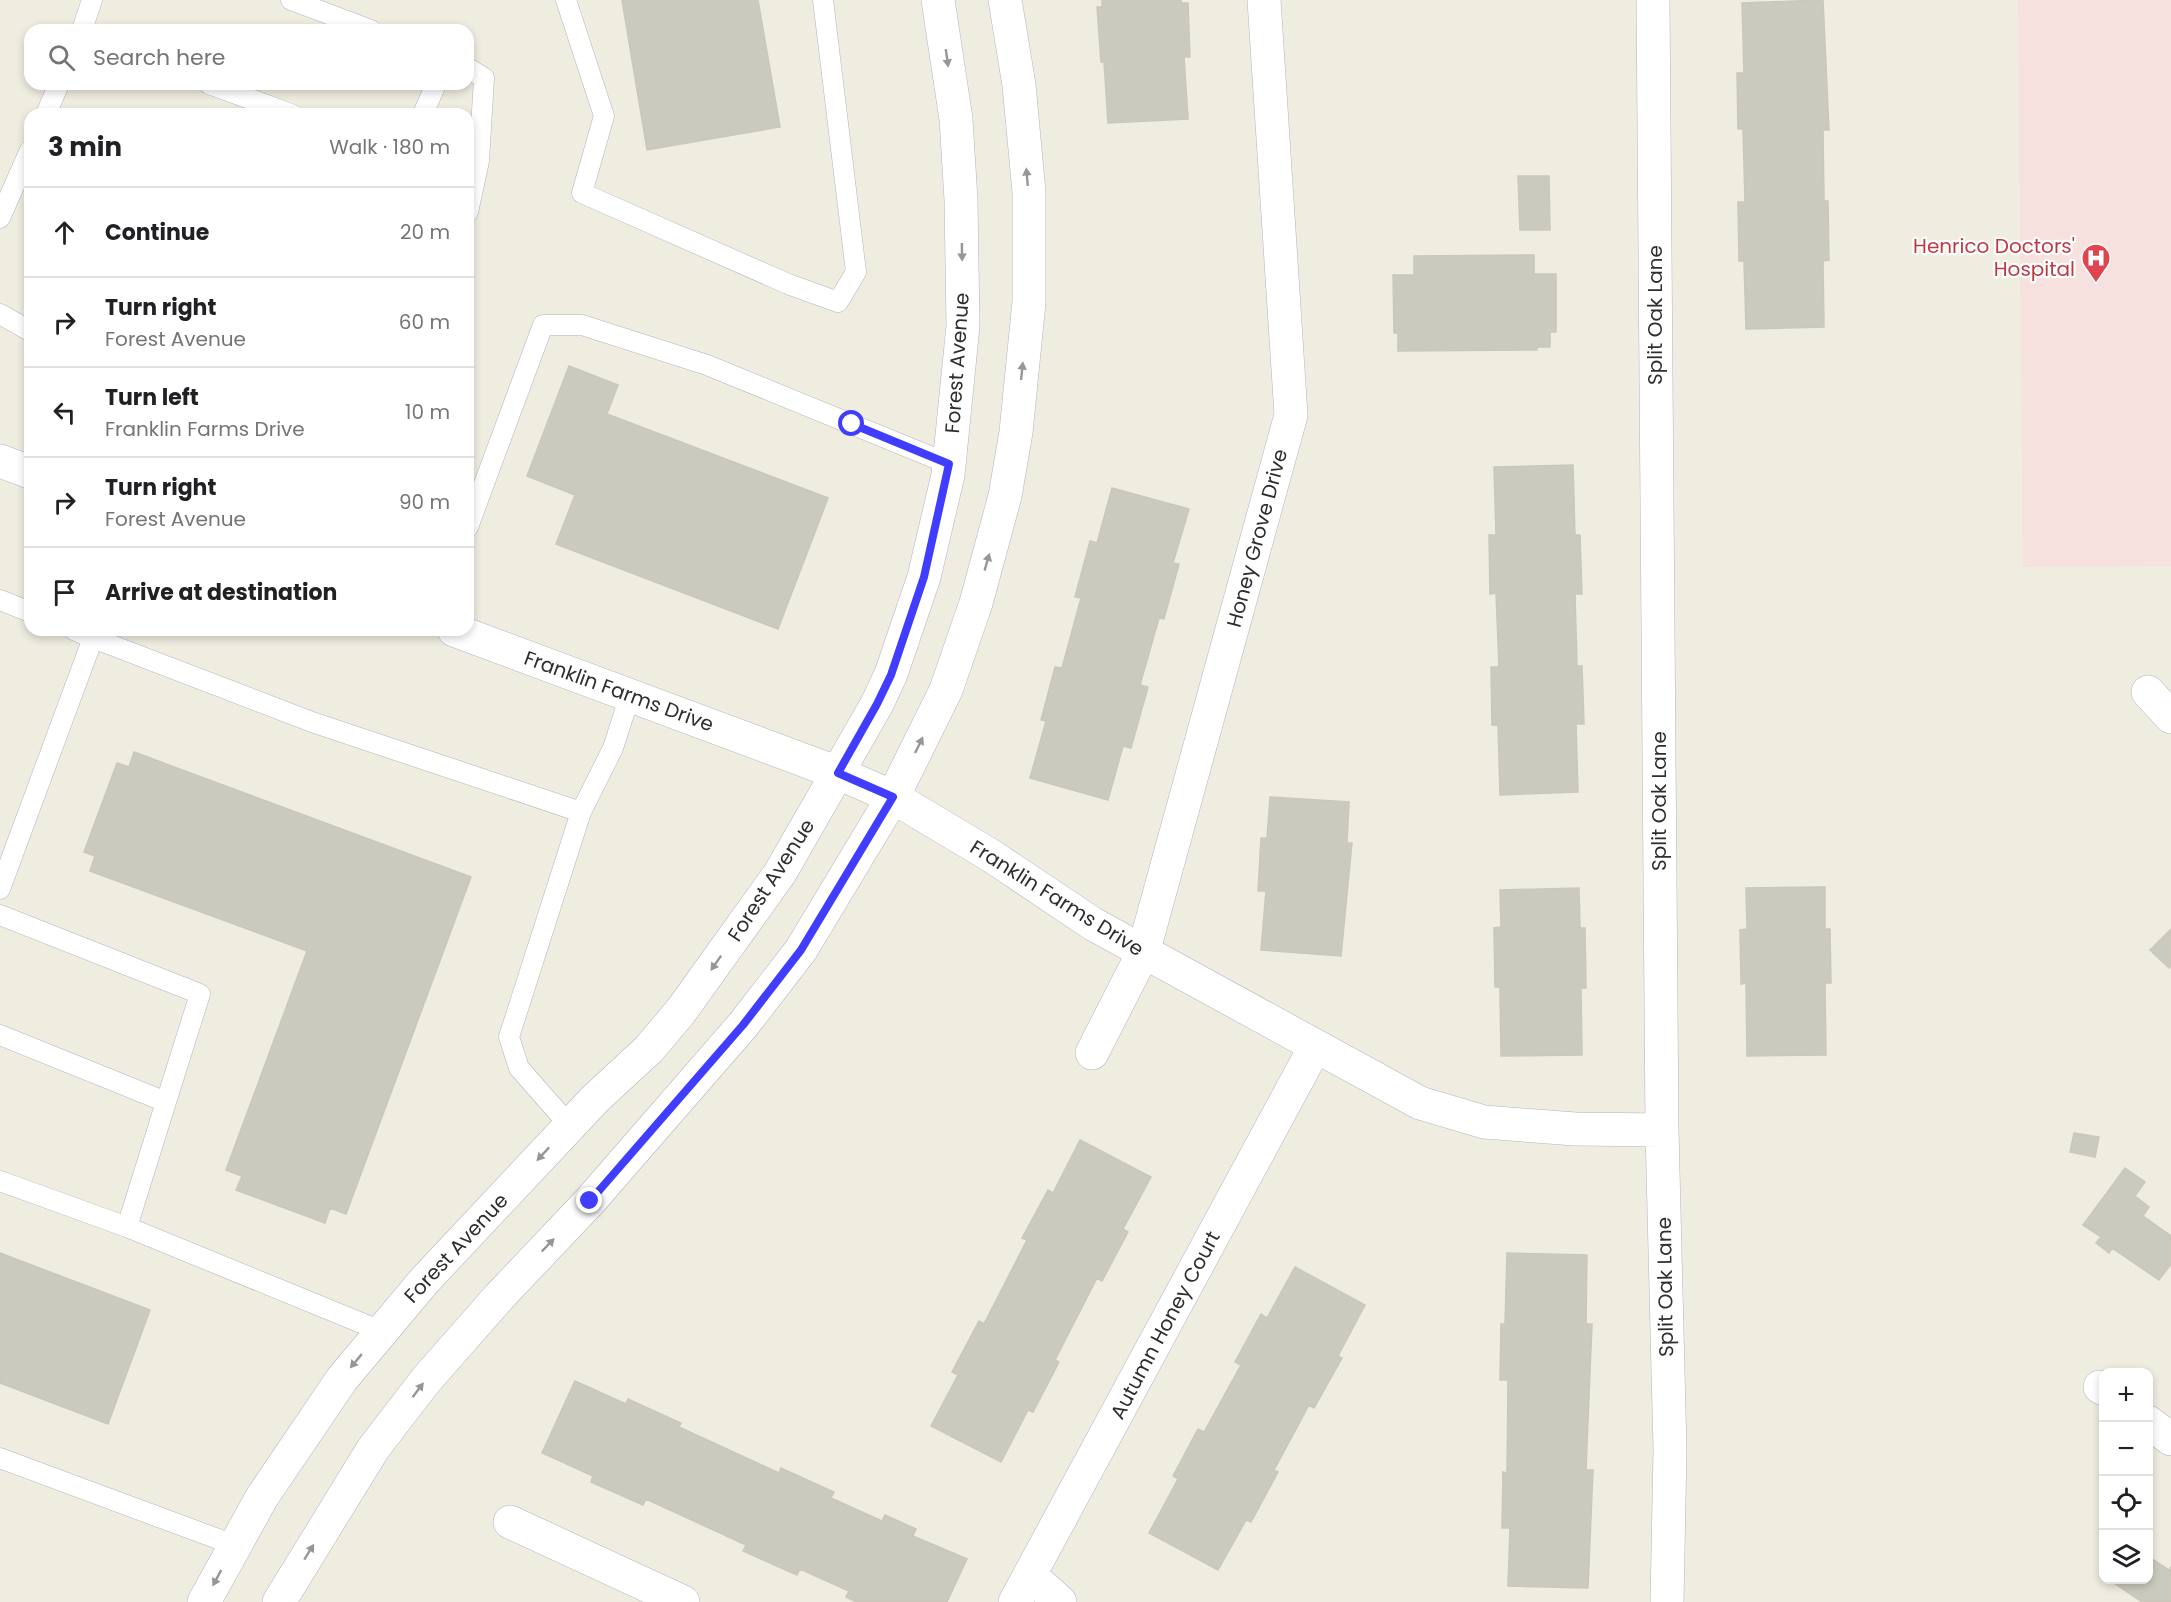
<!DOCTYPE html>
<meta charset="utf-8">
<style>
:root{--surface:#fff;--page:#f6f6f6;--text:#202124;--muted:#757577;--line:#e0e0e0}
body{margin:0;font-family:Poppins,sans-serif;background:var(--page);color:var(--text)}
.controls{position:absolute;right:18px;bottom:18px;display:grid;overflow:hidden;border-radius:12px;box-shadow:0 3px 9px #0003}
.controls button{width:54px;height:54px;display:grid;place-items:center;padding:0;border:0;border-bottom:2px solid var(--line);background:var(--surface);color:var(--text);font:30px sans-serif}
.stop{position:absolute;width:18px;height:18px;margin:-14px;border:4px solid #403dff;border-radius:50%;background:#fff}
.stop.end{background:#403dff;border-color:#fff;box-shadow:0 2px 6px #0008}
.list{margin:0;padding:0;list-style:none}
h2{display:flex;justify-content:space-between;align-items:center;height:78px;margin:0;padding:0 24px;font-size:26px}
h2 small{font-size:20px;font-weight:400;color:var(--muted)}
.list li{display:grid;grid-template-columns:39px 1fr auto;gap:18px;align-items:center;box-sizing:border-box;height:90px;padding:0 24px;border-top:2px solid var(--line)}
.list b{display:block;font-size:22px;white-space:nowrap}
.list p{margin:0;font-size:20px;white-space:nowrap;color:var(--muted)}
.list em{font-size:20px;font-style:normal;color:var(--muted)}
.icon{flex:none;width:33px;height:33px;fill:none;stroke:currentColor;stroke-width:2;stroke-linecap:round;stroke-linejoin:round}
.map{position:relative;flex:none;width:2171px;height:1602px;overflow:hidden}
.search{position:absolute;background:var(--surface);box-shadow:0 3px 9px #0003;left:24px;top:24px;width:450px;height:66px;display:flex;align-items:center;gap:15px;box-sizing:border-box;padding:0 21px;border-radius:18px;color:var(--muted);font-size:22px}
.panel{position:absolute;background:var(--surface);box-shadow:0 3px 9px #0003;left:24px;top:108px;width:450px;height:528px;border-radius:18px}
.map>svg:first-child{display:block}
.medical{fill:#f6e1de}
.building{fill:#cbcabe;stroke:#cbc8b9;stroke-width:1.5}
.lines{fill:none;stroke-linecap:round;stroke-linejoin:round}
.lane-casing{stroke:#b4b4c1;stroke-width:21}
.street-casing{stroke:#b4b4c1;stroke-width:34}
.secondary-casing{stroke:#b4b4c1;stroke-width:34}
.lane{stroke:#fff;stroke-width:20}
.street{stroke:#fff;stroke-width:33}
.secondary{stroke:#fff;stroke-width:33}
.oneway{fill:#969696}
.route{stroke:#403dff;stroke-width:8}
.labels{text-anchor:middle;dominant-baseline:central;stroke-width:4.5;stroke-linejoin:round;paint-order:stroke}
.health-label{font-size:20px;fill:#be3a42;stroke:#fff;text-anchor:end}
.street-label{font-size:20px;fill:#2e2e2e;stroke:#fff}
</style>
<div class="map">
<svg width="2171" height="1602" viewBox="0 0 2171 1602">
<rect width="100%" height="100%" fill="#efece0"/>
<!-- medical -->
<path class="medical" d="M2018,0H2171V566L2023,567Z"/>
<!-- building -->
<path class="building" d="M622,0H758L780,127L647,150Z
M1102,0H1181V3H1188L1190,57H1184L1188,119L1108,123L1104,62H1101L1097,7H1102Z
M1823,0L1829,130H1823L1824,201H1828L1829,260L1823,261L1824,327L1746,329L1744,261H1739L1738,202H1745L1743,129H1738L1737,73H1744L1742,3Z
M1518,176H1549L1550,230H1520Z
M1534,255V274H1556V332H1550V347H1537V350L1398,351V333H1394L1393,275H1414V256Z
M569,366L618,385L607,414L828,498L778,629L556,544L575,495L527,476Z
M1573,465L1575,535H1580L1582,594H1575L1577,666H1582L1584,724H1576L1578,792L1500,795L1498,725H1492L1491,667H1499L1496,593L1490,594L1489,535H1496L1494,467Z
M1112,488L1189,509L1173,563L1179,564L1164,619L1159,618L1140,685L1148,687L1131,748L1123,746L1108,800L1030,778L1046,721L1041,720L1055,667L1062,668L1081,598L1075,597L1090,541L1097,543Z
M134,752L471,877L346,1214L330,1208L325,1223L236,1190L242,1176L226,1170L307,951L90,871L95,856L84,852L117,763L129,767Z
M1270,797L1349,802L1347,843H1352L1341,956L1261,950L1266,891H1258L1261,838H1267Z
M1825,887V929H1830L1831,983H1825L1826,1055L1747,1056L1746,983L1741,984L1740,930L1747,929L1746,888Z
M1579,888L1580,928H1585L1586,988H1581L1582,1055L1501,1056L1500,987H1495L1494,928L1501,927L1500,890Z
M2171,929V966L2169,968L2150,950Z
M2074,1133L2099,1137L2095,1157L2070,1152Z
M1080,1140L1151,1177L1123,1229L1128,1232L1102,1281L1097,1278L1055,1360L1059,1362L1033,1412L1028,1410L1001,1462L931,1426L958,1375L952,1372L979,1321L984,1324L1027,1240L1022,1238L1048,1190L1053,1193Z
M2125,1168L2145,1182L2135,1196L2149,1207L2143,1216L2171,1236V1264L2159,1280L2112,1248L2109,1253L2096,1243L2101,1237L2083,1225Z
M0,1253L150,1310L108,1424L0,1383Z
M1507,1253L1587,1255L1586,1324H1592L1586,1470H1593L1588,1588L1508,1586L1510,1528H1502L1503,1472L1507,1473L1508,1380H1500L1501,1324H1505Z
M1295,1267L1365,1305L1338,1356L1342,1358L1314,1408L1309,1405L1274,1470L1278,1472L1251,1522L1246,1520L1218,1570L1149,1533L1178,1479L1173,1476L1198,1429L1204,1432L1241,1365L1235,1362L1261,1314L1267,1318Z
M575,1381L626,1404L628,1399L681,1423L679,1427L779,1473L781,1468L834,1492L831,1498L882,1521L885,1515L916,1529L913,1536L967,1559L947,1602H856L846,1597L849,1591L800,1569L797,1575L743,1551L746,1545L646,1499L643,1505L591,1482L593,1476L542,1453Z
M2148,1556L2169,1570L2171,1567V1602H2142L2114,1583L2116,1580H2148Z"/>
<g class="lines">
<!-- lane casing -->
<g class="lane-casing">
<path id="lane" d="M291,0L371,30
M566,0L604,116L582,193L788,284L838,302L856,272L823,0
M82,30L92,0
M468,68L484,78L479,161L468,212
M209,84L291,114
M46,114L59,84
M423,114L436,84
M0,218L30,150
M0,314L30,331
M468,527L543,325H582L707,365L949,464
M0,600L30,612
M96,630L93,638L312,722L581,812L613,748L630,695
M0,889L93,638L74,630
M0,915L200,994L166,1102
M0,1035L166,1102L127,1227L381,1331
M570,1126L519,1068L509,1037L581,812
M0,1181L127,1227
M0,1458L234,1545"/>
</g>
<!-- street casing -->
<g class="street-casing">
<path id="street" d="M1653,0L1662,1130L1670,1450L1667,1602
M0,461L30,472
M454,630L838,773L893,797L990,855L1093,924L1420,1103L1484,1122L1575,1129L1662,1130
M2148,692L2171,717
M1092,1053L1143,953L1291,415L1264,0
M2100,1387L2104,1389
M2148,1422L2171,1439
M510,1522L683,1602
M1030,1575L1060,1602
M1015,1602L1315,1047"/>
</g>
<!-- secondary casing -->
<g class="secondary-casing">
<path id="secondary" d="M204,1602L262,1497L342,1379L425,1280L595,1099L649,1049L681,1011L780,873L877,704L891,674L924,577L948,475L963,326L961,200L956,119L938,0
M279,1602L373,1449L426,1380L499,1297L590,1201L743,1025L801,950L893,797L946,690L976,603L1005,496L1016,432L1029,302V192L1019,85L1005,0"/>
</g>
<!-- lane -->
<use href="#lane" class="lane"/>
<!-- street -->
<use href="#street" class="street"/>
<!-- secondary -->
<use href="#secondary" class="secondary"/>
</g>
<!-- one-way arrows -->
<defs><path id="oneway-solid" d="M-6-.8H1V-3.2L6.5 0L1 3.2V.8H-6Z" transform="scale(1.5)"/></defs>
<g class="oneway">
<use href="#oneway-solid" transform="translate(947 58) rotate(82)"/>
<use href="#oneway-solid" transform="translate(1027 177) rotate(-95)"/>
<use href="#oneway-solid" transform="translate(962 252) rotate(89)"/>
<use href="#oneway-solid" transform="translate(1022 371) rotate(-84)"/>
<use href="#oneway-solid" transform="translate(987 562) rotate(-74)"/>
<use href="#oneway-solid" transform="translate(919 745) rotate(-64)"/>
<use href="#oneway-solid" transform="translate(716 963) rotate(125)"/>
<use href="#oneway-solid" transform="translate(543 1154) rotate(133)"/>
<use href="#oneway-solid" transform="translate(548 1245) rotate(-46)"/>
<use href="#oneway-solid" transform="translate(356 1361) rotate(130)"/>
<use href="#oneway-solid" transform="translate(418 1390) rotate(-53)"/>
<use href="#oneway-solid" transform="translate(309 1552) rotate(-58)"/>
<use href="#oneway-solid" transform="translate(217 1578) rotate(118)"/>
</g>
<g class="lines">
<!-- route -->
<path class="route" d="M590,1201L743,1025L801,950L893,797L838,773L877,704L891,675L924,577L949,464L852,424"/>
</g>
<!-- icons -->
<defs>
<g id="hospital-pin" transform="scale(1.5)"><path d="M0 17L-7.5 6A9.5 9.5 0 1 1 7.5 6Z" fill="#e0444e" stroke="#fff"/><path d="M-5-5h3v3.5h4V-5h3V5h-3V1.5h-4V5h-3Z" fill="#fff"/></g>
</defs>
<g fill-rule="evenodd">
<use href="#hospital-pin" x="2096" y="258"/>
</g>
<g class="labels">
<!-- health labels -->
<g class="health-label">
<text x="2075" y="246">Henrico Doctors'<tspan x="2075" dy="23">Hospital</tspan></text>
</g>
<!-- street labels -->
<g class="street-label">
<text transform="translate(1655 315) rotate(-90)">Split Oak Lane</text>
<text transform="translate(957 363) rotate(-86)">Forest Avenue</text>
<text transform="translate(1257 538) rotate(-75)">Honey Grove Drive</text>
<text transform="translate(619 691) rotate(20)">Franklin Farms Drive</text>
<text transform="translate(1659 801) rotate(-90)">Split Oak Lane</text>
<text transform="translate(771 880) rotate(-57)">Forest Avenue</text>
<text transform="translate(1057 898) rotate(32)">Franklin Farms Drive</text>
<text transform="translate(456 1248) rotate(-47)">Forest Avenue</text>
<text transform="translate(1665 1287) rotate(-91)">Split Oak Lane</text>
<text transform="translate(1165 1325) rotate(-62)">Autumn Honey Court</text>
</g>
</g>
</svg>
<div class="controls">
<button>+</button>
<button>−</button>
<button><svg class="icon" aria-label="locate" viewBox="0 0 24 24"><circle cx="12" cy="12" r="6"/><path d="M12 2v4M12 18v4M2 12h4M18 12h4"/></svg></button>
<button><svg class="icon" aria-label="layers" viewBox="0 0 24 24"><path d="M12 4l9 5-9 5-9-5zM3 14l9 5 9-5"/></svg></button>
</div>
<div class="stop" style="left:852px;top:424px"></div>
<div class="stop end" style="left:590px;top:1201px"></div>
<div class="search"><svg class="icon" aria-label="search" viewBox="0 0 24 24"><circle cx="10" cy="10" r="6"/><path d="M15 15l6 6"/></svg>Search here</div>
<section class="panel">
<h2>3 min<small>Walk · 180 m</small></h2>
<ul class="list">
<li><svg class="icon" aria-label="ahead" viewBox="0 0 24 24"><path d="M12 20V5M6 11l6-6 6 6"/></svg><div><b>Continue</b></div><em>20 m</em></li>
<li><svg class="icon" aria-label="right" viewBox="0 0 24 24"><path d="M7 20v-9h11M14 6l5 5-5 5"/></svg><div><b>Turn right</b><p>Forest Avenue</p></div><em>60 m</em></li>
<li><svg class="icon" aria-label="left" viewBox="0 0 24 24"><path d="M17 20v-9H6M10 6l-5 5 5 5"/></svg><div><b>Turn left</b><p>Franklin Farms Drive</p></div><em>10 m</em></li>
<li><svg class="icon" aria-label="right" viewBox="0 0 24 24"><path d="M7 20v-9h11M14 6l5 5-5 5"/></svg><div><b>Turn right</b><p>Forest Avenue</p></div><em>90 m</em></li>
<li><svg class="icon" aria-label="arrive" viewBox="0 0 24 24"><path d="M6 21V4h12l-3 4 3 4H6"/></svg><div><b>Arrive at destination</b></div></li>
</ul>
</section>
</div>
